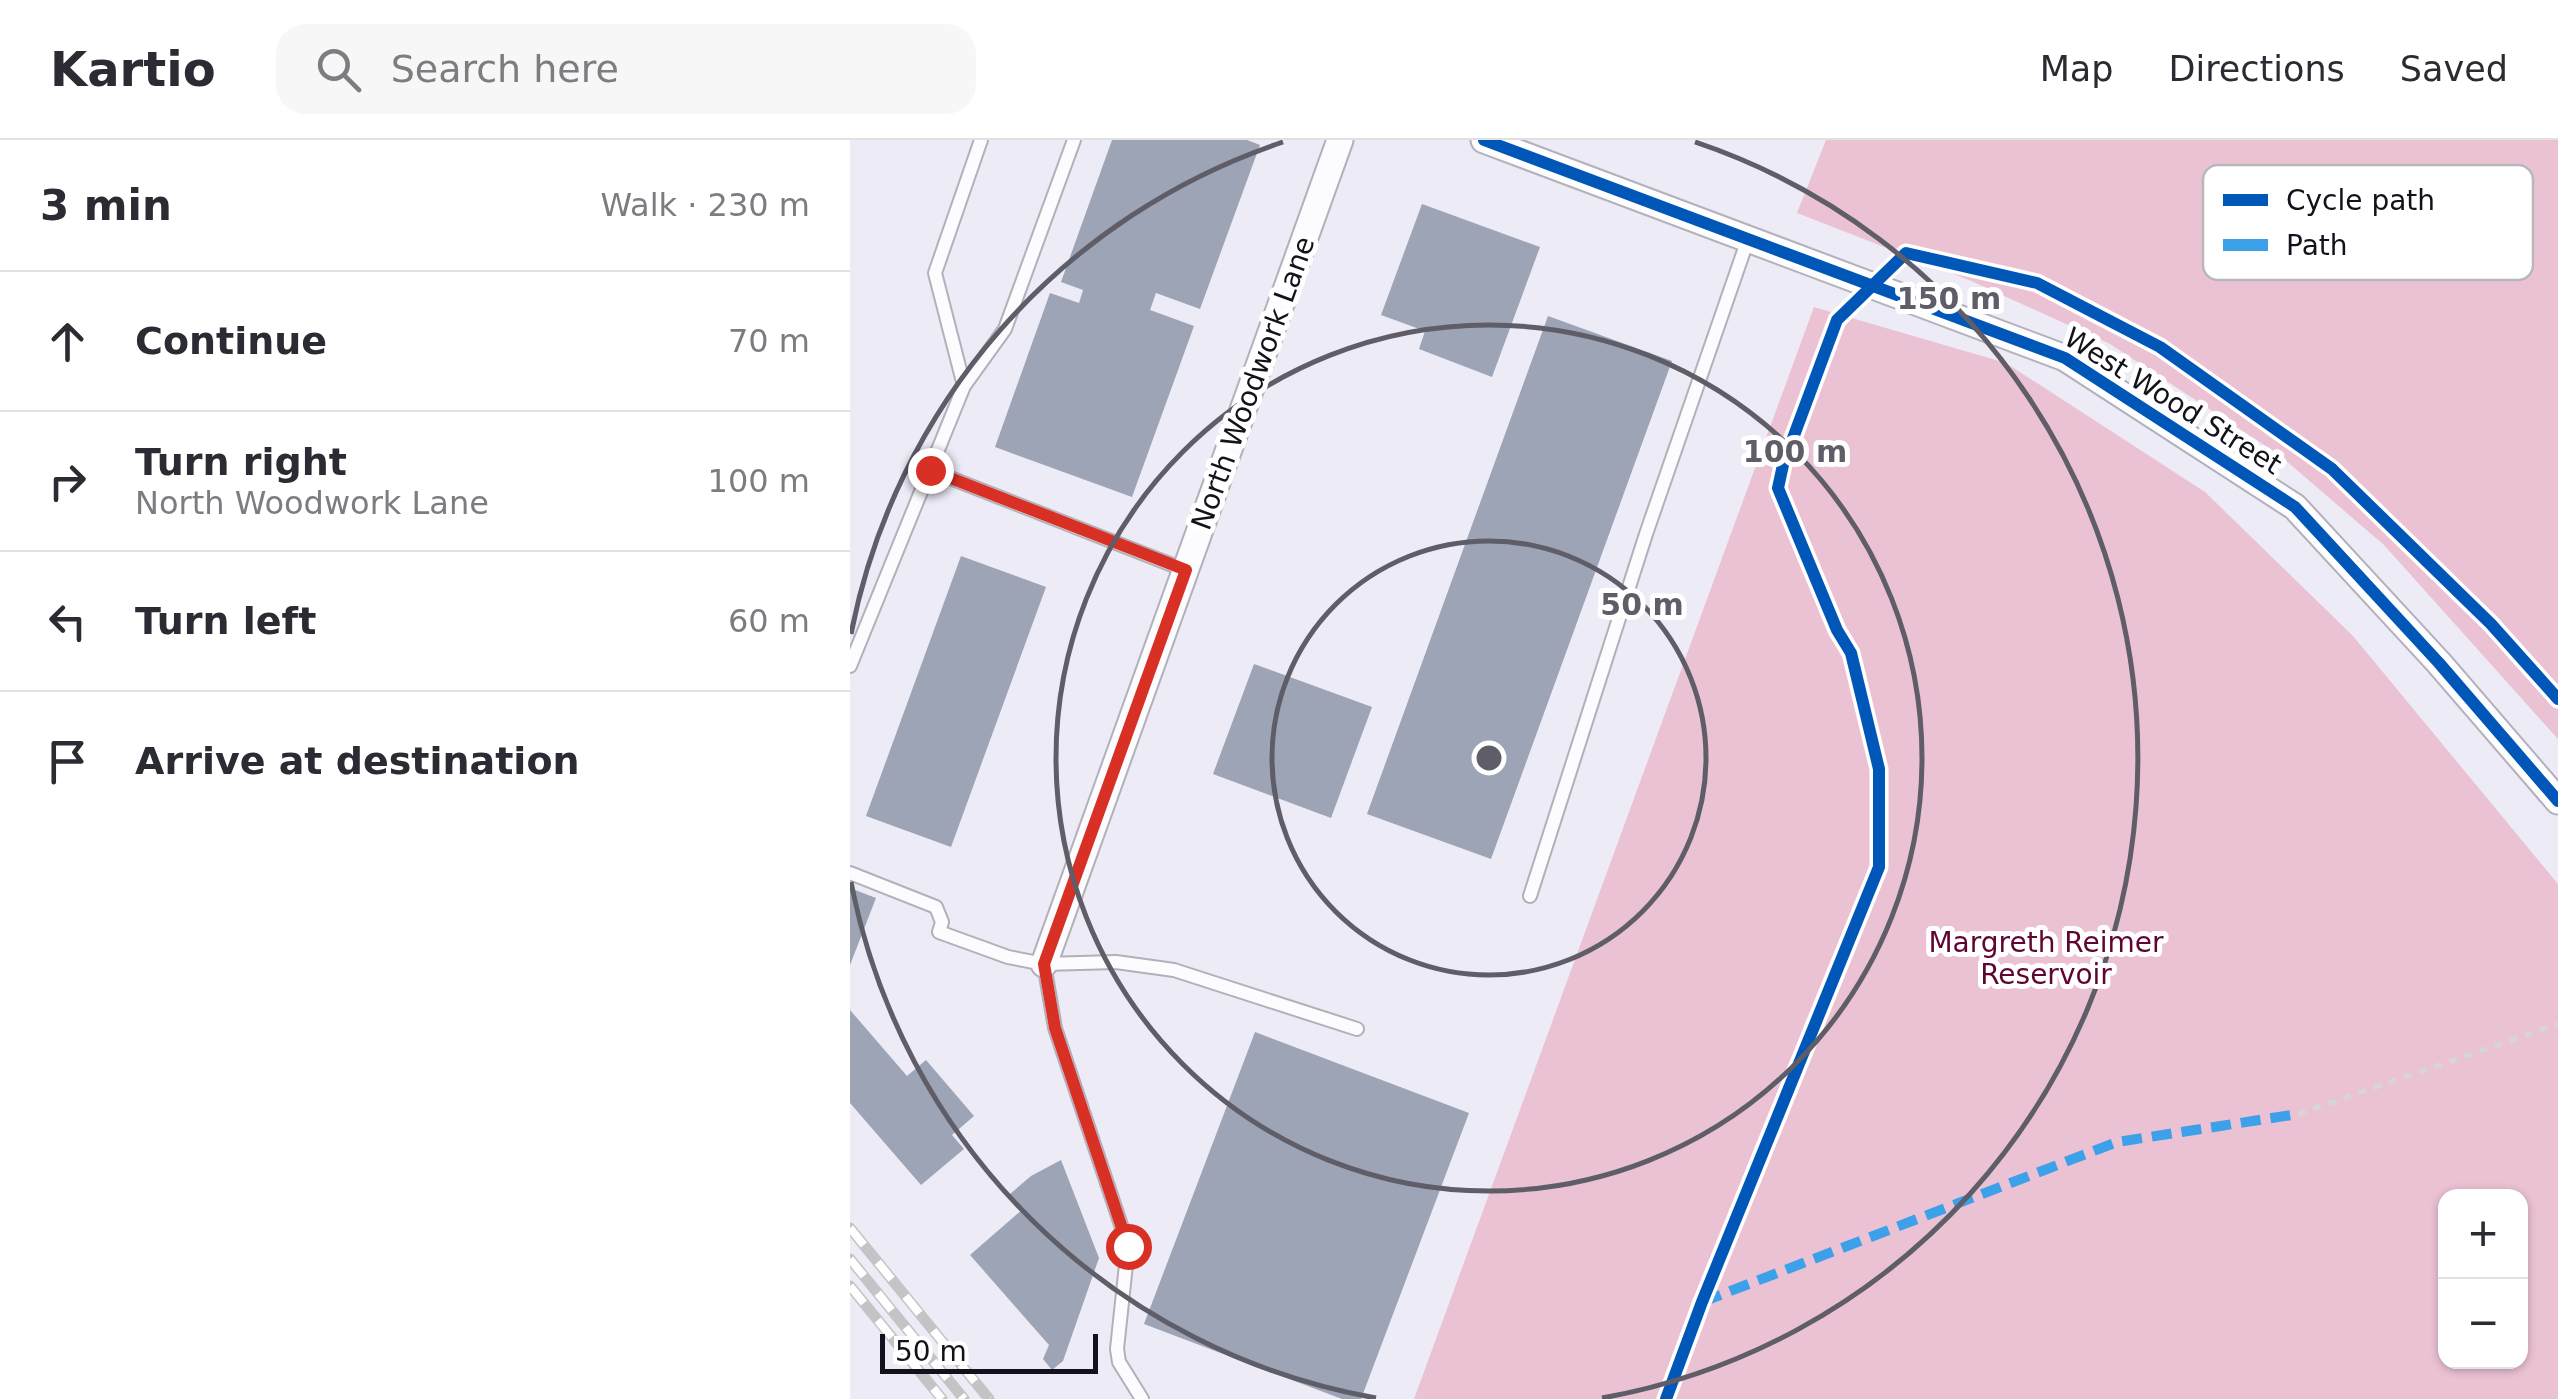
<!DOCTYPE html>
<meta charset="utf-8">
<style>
:root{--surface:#fff;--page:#f7f7f7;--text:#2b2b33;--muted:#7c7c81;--line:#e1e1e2}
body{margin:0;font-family:"DejaVu Sans",sans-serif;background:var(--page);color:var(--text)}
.controls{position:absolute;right:30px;bottom:30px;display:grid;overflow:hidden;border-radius:20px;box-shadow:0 2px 8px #0004}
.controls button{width:90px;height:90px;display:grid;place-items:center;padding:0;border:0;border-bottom:2px solid var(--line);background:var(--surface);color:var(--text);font:50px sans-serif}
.scale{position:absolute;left:30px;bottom:25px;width:218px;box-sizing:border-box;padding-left:10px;border:5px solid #13111c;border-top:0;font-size:28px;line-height:35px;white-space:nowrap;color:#13111c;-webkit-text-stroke:8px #fff;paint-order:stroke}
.stop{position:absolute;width:30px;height:30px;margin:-22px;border:8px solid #d93025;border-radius:50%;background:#fff}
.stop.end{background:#d93025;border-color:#fff;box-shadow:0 2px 10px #0008}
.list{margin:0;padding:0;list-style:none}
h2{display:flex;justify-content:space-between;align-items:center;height:130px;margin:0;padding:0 40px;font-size:42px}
h2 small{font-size:32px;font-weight:400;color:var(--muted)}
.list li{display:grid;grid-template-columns:65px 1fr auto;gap:30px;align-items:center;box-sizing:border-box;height:140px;padding:0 40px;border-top:2px solid var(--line)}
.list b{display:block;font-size:38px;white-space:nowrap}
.list p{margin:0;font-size:32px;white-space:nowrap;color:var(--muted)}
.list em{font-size:32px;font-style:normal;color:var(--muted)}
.icon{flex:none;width:55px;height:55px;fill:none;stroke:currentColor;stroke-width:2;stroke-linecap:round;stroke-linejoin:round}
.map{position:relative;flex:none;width:1708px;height:1259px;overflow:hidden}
header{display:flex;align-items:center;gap:60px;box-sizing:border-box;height:140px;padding:0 50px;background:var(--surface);border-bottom:2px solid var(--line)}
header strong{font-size:48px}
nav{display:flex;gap:55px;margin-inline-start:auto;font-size:35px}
.search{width:700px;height:90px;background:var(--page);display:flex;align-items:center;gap:25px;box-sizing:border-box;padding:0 35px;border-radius:30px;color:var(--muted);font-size:38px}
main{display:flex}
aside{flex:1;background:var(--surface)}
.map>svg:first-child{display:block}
.green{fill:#ebc2d4;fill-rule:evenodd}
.building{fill:#9ca4b6}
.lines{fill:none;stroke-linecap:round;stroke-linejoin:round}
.lane-casing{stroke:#b1b0bb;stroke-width:16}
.street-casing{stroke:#b1b0bb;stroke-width:29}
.path{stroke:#d6d5d9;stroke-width:5;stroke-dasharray:8 8;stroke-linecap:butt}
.lane{stroke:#fcfcfe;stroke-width:12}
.street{stroke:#fcfcfe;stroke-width:25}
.rail-casing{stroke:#c4c4c7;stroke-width:11}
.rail{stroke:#fff;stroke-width:8;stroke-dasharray:22;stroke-linecap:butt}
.quiet{stroke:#3da1ea;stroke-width:10;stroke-dasharray:20 10;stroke-linecap:butt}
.cycleway-casing{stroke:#fff;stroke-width:19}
.cycleway{stroke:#0057b8;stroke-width:12}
.route{stroke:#d93025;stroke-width:12}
.ring{fill:none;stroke:#5f5d68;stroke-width:5}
.labels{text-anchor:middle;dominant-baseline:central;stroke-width:10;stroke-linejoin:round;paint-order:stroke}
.street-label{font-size:28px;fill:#13111c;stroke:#fff}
.park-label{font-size:28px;fill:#600533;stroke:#fff}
.key{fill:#fff;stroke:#b8b8bb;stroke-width:2.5}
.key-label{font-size:28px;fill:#13111c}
.centre{fill:#5f5d68;stroke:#fff;stroke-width:5}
.ring-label{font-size:30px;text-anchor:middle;font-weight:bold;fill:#5f5d68;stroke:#fff;stroke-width:10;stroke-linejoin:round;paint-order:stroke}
</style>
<header>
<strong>Kartio</strong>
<div class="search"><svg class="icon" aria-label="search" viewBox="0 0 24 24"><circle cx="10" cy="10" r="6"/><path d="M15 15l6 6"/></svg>Search here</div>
<nav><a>Map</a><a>Directions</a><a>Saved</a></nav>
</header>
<main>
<aside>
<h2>3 min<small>Walk · 230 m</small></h2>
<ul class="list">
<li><svg class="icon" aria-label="ahead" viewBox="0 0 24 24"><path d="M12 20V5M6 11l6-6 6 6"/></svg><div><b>Continue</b></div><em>70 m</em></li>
<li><svg class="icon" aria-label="right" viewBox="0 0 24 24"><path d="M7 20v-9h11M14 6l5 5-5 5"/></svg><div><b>Turn right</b><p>North Woodwork Lane</p></div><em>100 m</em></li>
<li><svg class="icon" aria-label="left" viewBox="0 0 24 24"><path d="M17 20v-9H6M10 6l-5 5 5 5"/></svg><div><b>Turn left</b></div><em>60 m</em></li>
<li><svg class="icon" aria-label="arrive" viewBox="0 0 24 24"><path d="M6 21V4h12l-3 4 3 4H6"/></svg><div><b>Arrive at destination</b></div></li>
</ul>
</aside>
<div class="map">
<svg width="1708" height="1259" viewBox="0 0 1708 1259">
<rect width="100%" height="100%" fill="#ecebf6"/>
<!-- green -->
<path class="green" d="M976,0H1708V599L1534,405L1428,314L1260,204L1119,140L947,73Z
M964,167L1156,223L1355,352L1503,496L1708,744V1259H564ZM1670,1056V1222H1596V1056Z"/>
<!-- building -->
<path class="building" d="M262,0H397L410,5L350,169L306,153L300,170L344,186L282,357L145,307L200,153L229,163L233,150L211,142Z
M572,64L690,107L642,237L569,209L575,191L531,175Z
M698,176L822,221L641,719L517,674Z
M111,416L196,447L101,707L16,676Z
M404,524L522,567L481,678L363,634Z
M0,748L26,758L0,825Z
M0,870L57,936L76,920L124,976L102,995L114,1009L71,1045L0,963Z
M405,892L619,973L511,1259H492L294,1184Z
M211,1020L249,1118L213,1221L202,1230L193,1219L199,1205L120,1115L173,1069L160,1054L181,1036Z"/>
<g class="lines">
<!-- lane casing -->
<g class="lane-casing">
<path id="lane" d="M114,246L85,133L131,0
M80,330L335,430
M0,526L114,246L155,189L224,0
M0,733L86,767L92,782L89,792L158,817L194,824L266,822L324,830L507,889
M680,756L796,394L898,99
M194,824L205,888L278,1106L267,1209L269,1222L292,1259"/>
</g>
<!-- street casing -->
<g class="street-casing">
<path id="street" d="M634,0L1215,218L1445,367L1589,523L1708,661
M194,824L490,0"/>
</g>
<!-- path -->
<path class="path" d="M1448,974L1708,884"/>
<!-- lane -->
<use href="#lane" class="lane"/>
<!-- street -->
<use href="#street" class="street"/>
<!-- rail casing -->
<g class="rail-casing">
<path id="rail" d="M0,1088L139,1259
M0,1119L114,1259
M0,1146L92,1259"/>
</g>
<!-- rail -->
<use href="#rail" class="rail"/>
<!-- quiet -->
<path class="quiet" d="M852,1162L1267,1002L1448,974"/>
<!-- cycleway casing -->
<g class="cycleway-casing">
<path id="cycleway" d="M634,0L1215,218L1445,367L1589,523L1708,661
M816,1259L852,1162L1029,727V629L1001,513L987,490L928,348L933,325L987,180L1056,113L1187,143L1310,207L1482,329L1641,484L1708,559"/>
</g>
<!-- cycleway -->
<use href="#cycleway" class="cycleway"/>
</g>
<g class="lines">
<!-- route -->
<path class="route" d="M80,330L336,430L194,824L205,888L278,1106"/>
</g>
<!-- distance rings -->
<g class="ring">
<circle cx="639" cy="618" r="217"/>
<circle cx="639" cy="618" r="433"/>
<path d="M526 1258A650 650 0 0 1 1 742M1 494A650 650 0 0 1 433 2M845 2A650 650 0 0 1 752 1258"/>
</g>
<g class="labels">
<!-- street labels -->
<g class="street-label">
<text transform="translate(403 243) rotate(-70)">North Woodwork Lane</text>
<text transform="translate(1323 261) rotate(32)">West Wood Street</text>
</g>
<!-- park labels -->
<g class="park-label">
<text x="1196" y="802">Margreth Reimer<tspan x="1196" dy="32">Reservoir</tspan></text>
</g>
</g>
<!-- legend -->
<rect x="1353" y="25" width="330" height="115" rx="15" class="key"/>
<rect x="1373" y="54" width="45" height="12" fill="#0057b8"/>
<rect x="1373" y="99" width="45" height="12" fill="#3da1ea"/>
<g class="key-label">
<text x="1436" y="70">Cycle path</text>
<text x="1436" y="115">Path</text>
</g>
<circle cx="639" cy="618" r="15" class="centre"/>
<g class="ring-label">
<text x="1099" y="169">150 m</text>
<text x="945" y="322">100 m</text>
<text x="792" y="475">50 m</text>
</g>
</svg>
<div class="controls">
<button>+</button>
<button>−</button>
</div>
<div class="scale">50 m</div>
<div class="stop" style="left:278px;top:1106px"></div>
<div class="stop end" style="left:80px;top:330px"></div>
</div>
</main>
